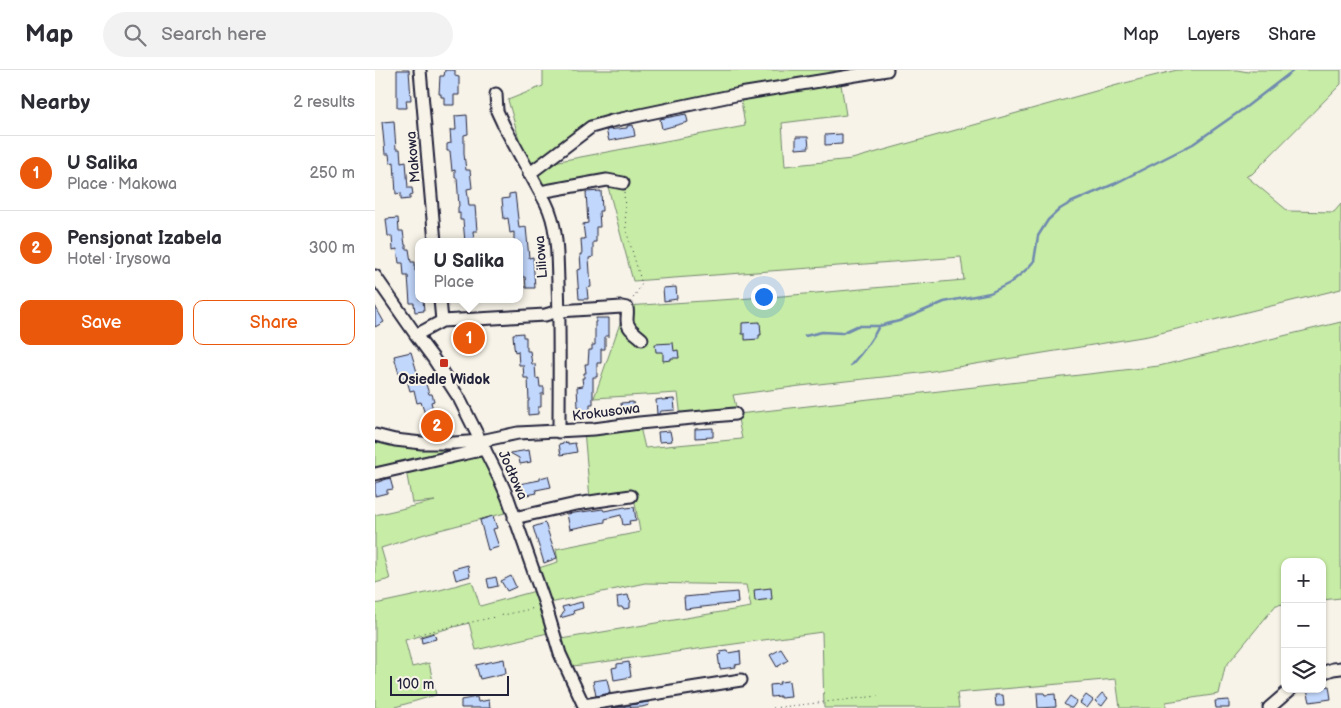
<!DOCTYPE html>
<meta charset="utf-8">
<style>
:root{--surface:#fff;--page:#f2f2f3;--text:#2b2b33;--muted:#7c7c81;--line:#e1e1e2;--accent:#ea580c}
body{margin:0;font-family:"Balsamiq Sans",sans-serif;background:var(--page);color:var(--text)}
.controls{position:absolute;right:15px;bottom:15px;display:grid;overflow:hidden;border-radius:10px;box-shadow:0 1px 4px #0004}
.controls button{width:45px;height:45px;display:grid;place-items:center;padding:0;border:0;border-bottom:1px solid var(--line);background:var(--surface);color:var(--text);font:25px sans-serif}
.scale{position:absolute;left:15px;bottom:12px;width:119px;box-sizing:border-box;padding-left:5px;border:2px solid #22223b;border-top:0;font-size:14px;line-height:18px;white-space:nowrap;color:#22223b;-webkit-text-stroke:4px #f7f3e8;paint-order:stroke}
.you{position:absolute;left:388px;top:226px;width:18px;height:18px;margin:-12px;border:4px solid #fff;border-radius:50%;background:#1a73e8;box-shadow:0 0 0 8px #1a73e833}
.badge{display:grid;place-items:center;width:32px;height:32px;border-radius:50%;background:var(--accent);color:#fff;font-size:16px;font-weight:700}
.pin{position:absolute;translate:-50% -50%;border:2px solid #fff;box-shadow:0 1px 5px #0006}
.popup{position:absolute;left:40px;top:168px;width:108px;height:65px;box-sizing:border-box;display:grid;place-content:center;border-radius:10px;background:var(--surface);filter:drop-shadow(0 1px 4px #0005);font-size:16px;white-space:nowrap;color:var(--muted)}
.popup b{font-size:19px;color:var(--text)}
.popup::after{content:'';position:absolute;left:50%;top:100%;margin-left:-10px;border:10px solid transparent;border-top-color:var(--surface)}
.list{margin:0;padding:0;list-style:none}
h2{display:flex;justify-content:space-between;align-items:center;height:65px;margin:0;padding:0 20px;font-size:21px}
h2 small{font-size:16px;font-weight:400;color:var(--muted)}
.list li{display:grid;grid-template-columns:32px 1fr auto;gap:15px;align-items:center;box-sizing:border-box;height:75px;padding:0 20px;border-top:1px solid var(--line)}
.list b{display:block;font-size:19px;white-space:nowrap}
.list p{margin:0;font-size:16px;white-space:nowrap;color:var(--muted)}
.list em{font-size:16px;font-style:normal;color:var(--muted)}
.actions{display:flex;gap:10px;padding:15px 20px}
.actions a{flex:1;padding:11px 0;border:1px solid var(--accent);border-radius:10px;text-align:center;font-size:18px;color:var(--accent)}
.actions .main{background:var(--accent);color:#fff}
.icon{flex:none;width:28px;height:28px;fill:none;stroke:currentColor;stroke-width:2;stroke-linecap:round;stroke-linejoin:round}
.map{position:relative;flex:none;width:966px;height:638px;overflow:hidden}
header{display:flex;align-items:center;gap:30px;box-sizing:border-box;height:70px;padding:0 25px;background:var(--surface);border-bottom:1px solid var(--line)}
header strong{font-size:24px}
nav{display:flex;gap:28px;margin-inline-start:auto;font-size:18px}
.search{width:350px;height:45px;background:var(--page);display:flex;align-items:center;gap:12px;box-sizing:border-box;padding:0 18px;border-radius:28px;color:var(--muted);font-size:19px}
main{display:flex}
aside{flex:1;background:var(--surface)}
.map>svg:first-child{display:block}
.green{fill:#c7eca5;stroke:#748770;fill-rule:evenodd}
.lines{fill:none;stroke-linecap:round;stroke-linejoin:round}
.stream{stroke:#6e89af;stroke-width:2.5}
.building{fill:#c2d7fc;stroke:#22223b}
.minor-casing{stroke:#22223b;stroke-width:15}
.path{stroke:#22223b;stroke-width:1;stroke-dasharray:1 4;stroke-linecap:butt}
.minor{stroke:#f7f3e8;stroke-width:11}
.poi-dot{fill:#c8321e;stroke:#f7f3e8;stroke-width:2}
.labels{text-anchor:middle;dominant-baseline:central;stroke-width:4;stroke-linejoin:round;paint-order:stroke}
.street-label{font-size:14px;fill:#22223b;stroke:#f7f3e8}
.poi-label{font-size:14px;font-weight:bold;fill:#22223b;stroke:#f7f3e8}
</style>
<header>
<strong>Map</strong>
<div class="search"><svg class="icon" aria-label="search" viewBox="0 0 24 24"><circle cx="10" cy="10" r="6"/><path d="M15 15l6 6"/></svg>Search here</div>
<nav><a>Map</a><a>Layers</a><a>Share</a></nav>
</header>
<main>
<aside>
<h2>Nearby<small>2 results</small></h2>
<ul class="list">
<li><span class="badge">1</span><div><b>U Salika</b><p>Place · Makowa</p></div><em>250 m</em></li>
<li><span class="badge">2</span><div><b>Pensjonat Izabela</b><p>Hotel · Irysowa</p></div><em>300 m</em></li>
</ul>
<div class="actions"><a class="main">Save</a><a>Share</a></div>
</aside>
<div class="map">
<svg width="966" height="638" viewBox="0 0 966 638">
<rect width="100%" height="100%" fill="#f7f3e8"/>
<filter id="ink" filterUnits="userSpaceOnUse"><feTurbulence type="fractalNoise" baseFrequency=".02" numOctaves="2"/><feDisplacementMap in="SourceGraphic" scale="10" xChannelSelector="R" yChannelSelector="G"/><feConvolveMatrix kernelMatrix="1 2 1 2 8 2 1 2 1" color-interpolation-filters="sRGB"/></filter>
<g filter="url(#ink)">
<!-- green -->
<path class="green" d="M168,0H512L465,8L471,45L407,53L410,96L477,89L746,14L802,0H862L873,2L876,0H966V14L877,104L871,106L913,141L959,142L966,134V219L773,266L545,303L425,316L358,325L363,344L784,296L966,252V528L947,530V492H910V534L901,535L850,597L844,624L791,632V638H745L741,609L582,623L584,638H449L447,562L191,597L180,570L376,537L371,515L270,513L170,534L177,562L101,580L94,553L30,570L37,597L54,593L61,625L17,638H0V534L65,520L97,511L105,536L164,520L157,500L183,492L181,479L265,462L259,427L215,429L209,360L264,353L270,378L367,369L362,344L306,348L303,323L219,328L251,236L407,226L589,210L586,187L258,211L232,113L167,125L154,104L133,30L168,16ZM365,24L370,56L179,92L216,57Z
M0,365L106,371L133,428L130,443L53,463L6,478L15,509L0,513V445L60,431L37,433L31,400L0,405Z"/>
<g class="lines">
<!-- stream -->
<path class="stream" d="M430,266L447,262L467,263L482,256H504L524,251L548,241L569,232L615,223L635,213L652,199L659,191L663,166L673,150L685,139L695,133L739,114L818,74L871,37L919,0
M476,295C487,283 497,271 504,256"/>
</g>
<!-- building -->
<path class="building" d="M22,0H34L36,30H31L32,38H22Z
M70,0H80V6L84,7V25H79V35H69V27H66V24H64L65,6H69Z
M311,44L313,52L287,59L285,49Z
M92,45L93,64L89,65V84L91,100H95L97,118L92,119L94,136H100L102,161H98L99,172H90L88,150H85V143H83V137L84,136L82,108H80V100L77,101L75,81H72V74L76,73L75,60H81L80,46Z
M19,51L21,79H25L26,92L31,91L33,118H37L38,125L35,126V129L26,130V123L21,124L19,92L15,93L14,84H10L7,52Z
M258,55L260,66L234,71L231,60L252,58V56Z
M467,64V74L450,75V65Z
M421,67H433L434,78L421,79Z
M226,121L227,141H224L225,157H221V172H218V187L214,188L216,217L212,218L213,229H204L202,200L206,199L205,184H207L206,169H210L208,154L213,153L211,122Z
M140,123L144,158L151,157L154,188L158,187L160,218H151L150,207H147L144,172H139V162L135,163L133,148L129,149L127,129L134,128V124Z
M23,148L24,161H28L30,175H31V179H34L36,192H40V201H42V205H44V229H48L49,241L40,242L39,233H35L33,206H29L28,193H24L22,179L18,180L17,166H13L11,149Z
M301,217L302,229L289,231L288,218Z
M0,236L9,252L0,257Z
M221,248H234V266H230V279H226V293H222V307H218V334H215V343L206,344V337H203L202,317L208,316L207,308H209V303H211L210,294H213L214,280H217V275H220V252H221Z
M385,252L386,265H384V269L370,270V264H367V253Z
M101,262V273L97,274L98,277H91V274H86V263Z
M148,263V267H151V277H152V281H155L157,294H160L161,309L164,308L165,317H169V324H166V337H163V344L153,345V331H154L153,308H149L148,295H144L143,281L140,282L139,277L138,264Z
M298,273L299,281L303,280L304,288H296V290L288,291V282H281L280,274Z
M36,282L45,312L50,311L54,324H57L59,331L56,332L60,347L70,344L73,354L75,353L77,361L60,365V364L49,363L47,351L52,350L46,332L42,333L39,320L35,321L31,307L27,308L26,304H24L19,286Z
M287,329V330L299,329L300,340L286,341L284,344H282L281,330Z
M258,332L259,340H256V343L247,344L246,333Z
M338,358V367L320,368V359Z
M295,361L297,371L284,372L283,362Z
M193,372V374L200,373L202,382L186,385L184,374Z
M154,380L156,392L145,394L144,388L135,383Z
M173,406L176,417L161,420L162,423L147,426L144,414L165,410V408Z
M15,408L18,419L12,420V423L0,426V413Z
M250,437L251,438L259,437L261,450L254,451L255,454L248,455L246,445L230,449V452L195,459L192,444L228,439L229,441Z
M118,446L122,458L118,459L124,477L113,480L105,450Z
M170,453L182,488L169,493L158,457Z
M93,495L95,506L81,510L78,499Z
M136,506L141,517L132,521L126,511Z
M121,507L123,516L114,518L112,509Z
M396,518L397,529L380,531L379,520Z
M362,522L363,533L310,539L309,527Z
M253,525L254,529L256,531L255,533V538L248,539L247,537H243L242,527Z
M207,532L208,538L198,541L199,544L185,548L189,542L187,537Z
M59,563L61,569L47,573L46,567Z
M406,579L413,590L402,597L395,585Z
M352,581L353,583L365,581L366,594L360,595L361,597L345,599L343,585L346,584L345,582Z
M129,589L131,603L105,609L101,595Z
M254,592L256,607L239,610L237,598L242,597V594Z
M232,609L235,623L221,626L218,611Z
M414,611L416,627L405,628V626L396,627L395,615L405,614L404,612Z
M954,616L956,629L935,632L932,619H947V617Z
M662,623H669L670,625L680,624L681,637L663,638Z
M727,623L733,628L727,636L720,631Z
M620,625H628L629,636H621Z
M711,625L718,630L712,638L705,633Z
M695,626L702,631L697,638H695L689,634Z
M102,627L103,632L114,630L115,638H86V630Z
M854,630V638H841L840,631Z
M273,632L274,635L267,637L238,638Z"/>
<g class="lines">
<!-- minor casing -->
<g class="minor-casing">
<path id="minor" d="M45,0L60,172
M121,24L122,41L129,56L171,133C183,157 182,186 183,212C185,262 184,312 184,362
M154,104L216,57L237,51L365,24L512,0
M165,122L232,110L248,113
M0,206L41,265L58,288L84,328L125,410L133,428L170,534L185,584L210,638
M65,229L67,251
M41,265L67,251L170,245L184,241L247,237L252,238C253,242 252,245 252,250C252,259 261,263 267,269
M0,365L20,370L47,373H79L106,371L143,363L219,359L264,353L360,344
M0,404L110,379
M139,448L201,434L256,426
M947,603L958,599L966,598
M209,635L366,610
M894,638L916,619"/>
</g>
<!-- path -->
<path class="path" d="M249,122L251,160L267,214L257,230
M39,565L160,538
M398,638L503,626"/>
<!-- minor -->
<use href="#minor" class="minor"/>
</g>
</g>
<!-- markers -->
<rect class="poi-dot" x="64" y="288" width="10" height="10" rx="2.5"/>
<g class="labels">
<!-- street labels -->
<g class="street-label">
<text transform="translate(38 87) rotate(-95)">Makowa</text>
<text transform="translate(166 187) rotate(-94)">Liliowa</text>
<text transform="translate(231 342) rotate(-7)">Krokusowa</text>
<text transform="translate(138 405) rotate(66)">Jodłowa</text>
</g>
<!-- poi labels -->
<g class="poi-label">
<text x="69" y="309">Osiedle Widok</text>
</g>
</g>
</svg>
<div class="controls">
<button>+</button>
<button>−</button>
<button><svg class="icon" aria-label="layers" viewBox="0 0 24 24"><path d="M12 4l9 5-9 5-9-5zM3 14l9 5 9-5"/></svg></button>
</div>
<div class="scale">100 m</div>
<div class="you"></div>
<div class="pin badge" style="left:94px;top:268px">1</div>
<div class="popup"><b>U Salika</b>Place</div>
<div class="pin badge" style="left:62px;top:356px">2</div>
</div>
</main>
